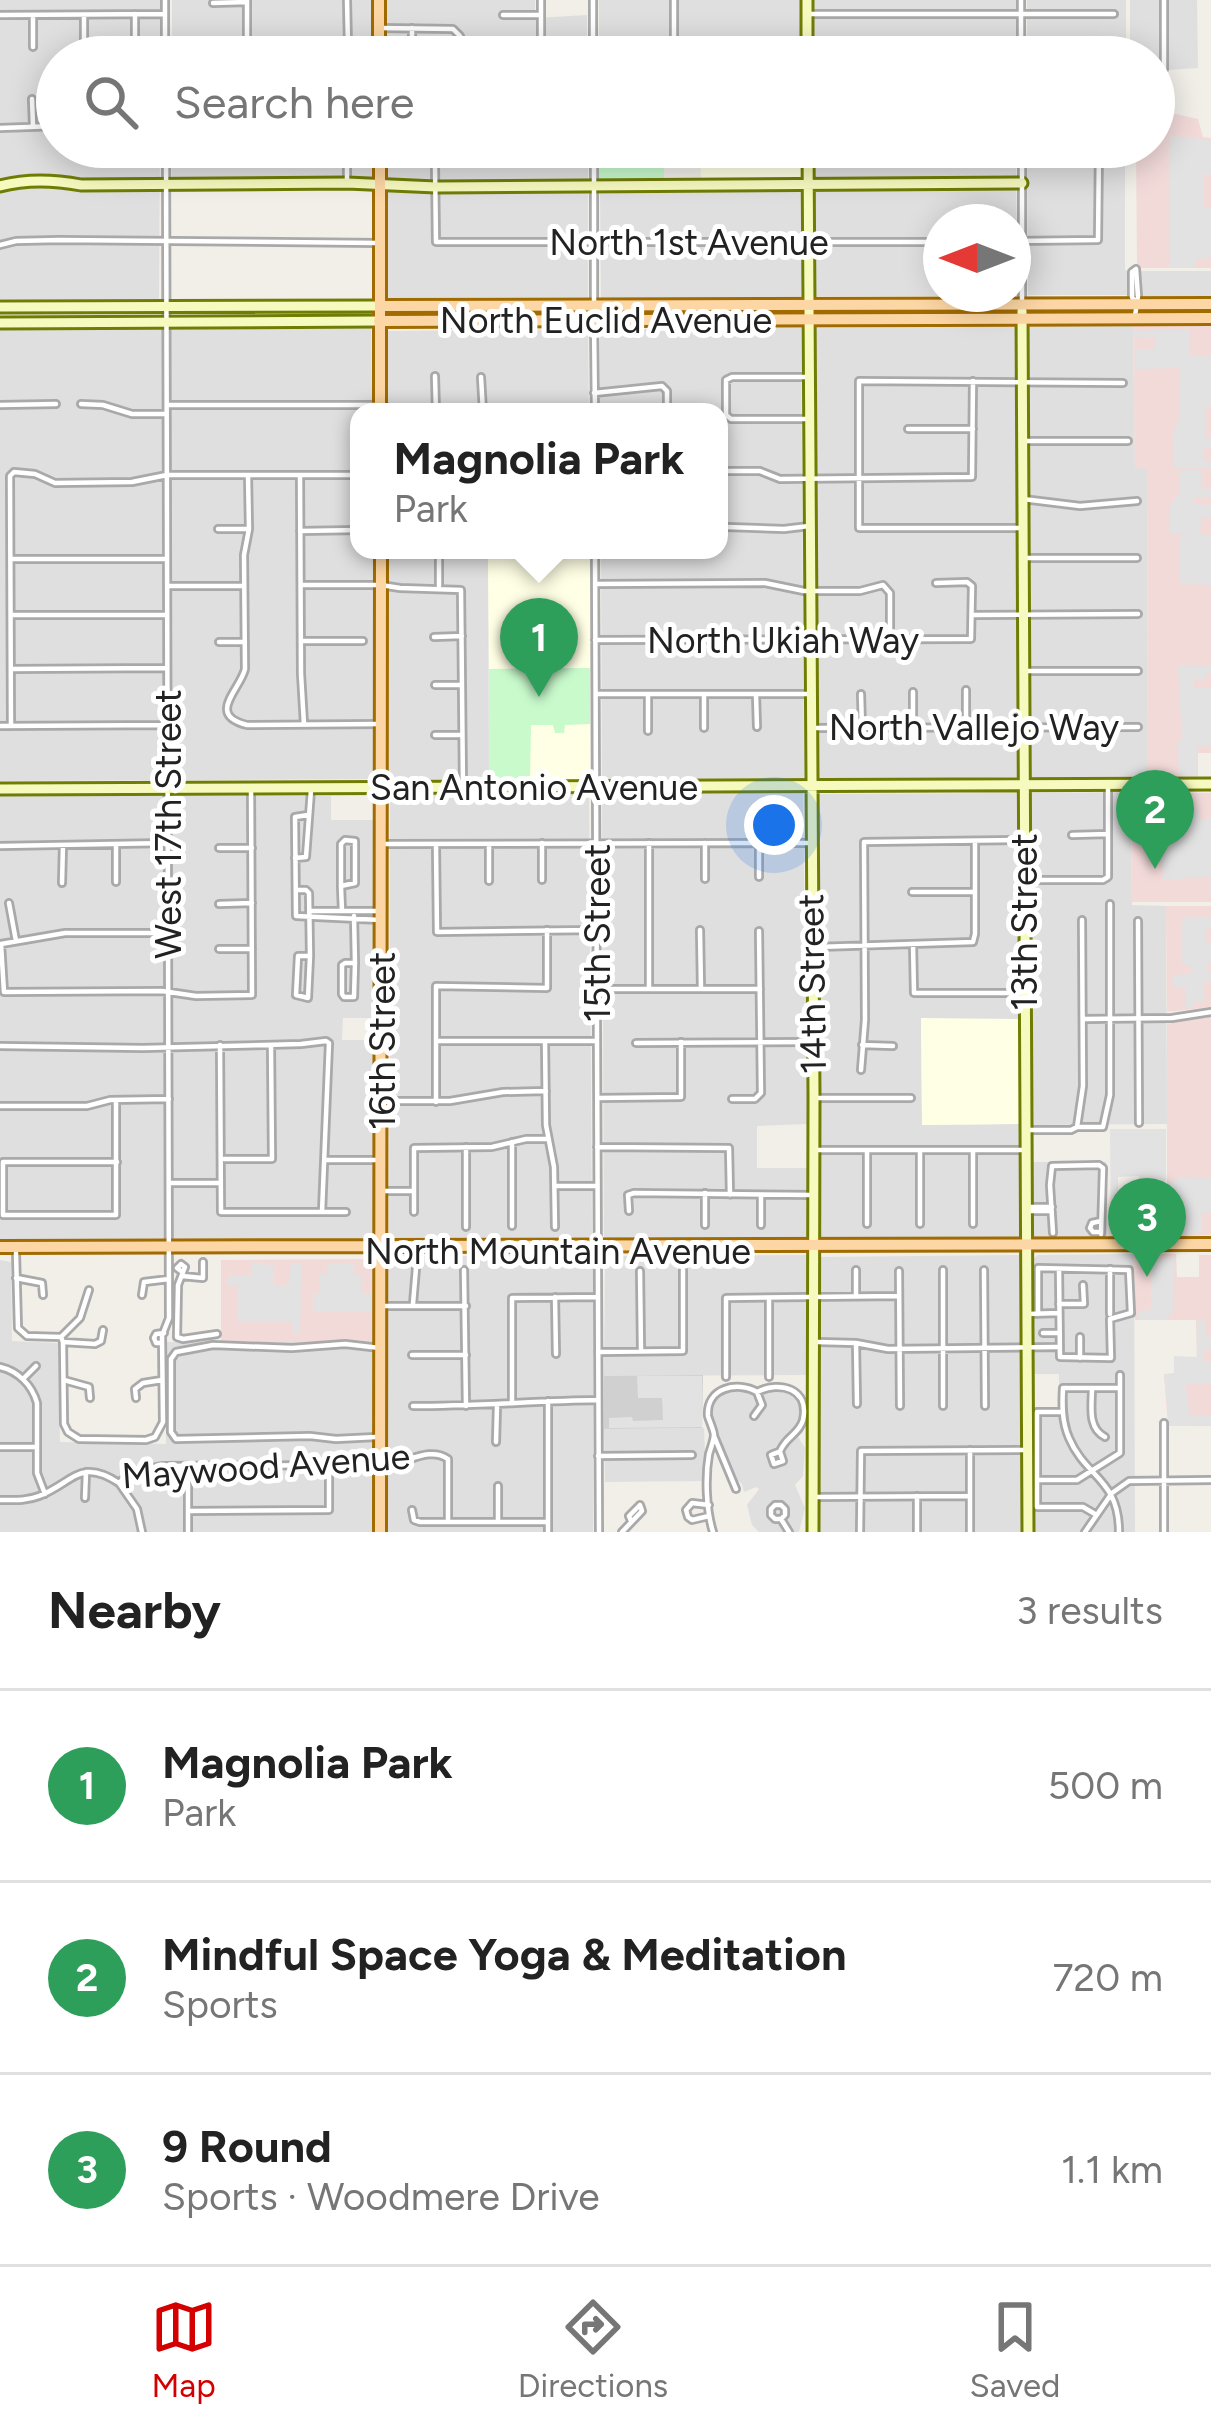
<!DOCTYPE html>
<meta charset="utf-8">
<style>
:root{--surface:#fff;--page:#f2f2f2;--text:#222;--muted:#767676;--line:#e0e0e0;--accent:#d40000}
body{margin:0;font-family:Figtree,sans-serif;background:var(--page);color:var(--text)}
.compass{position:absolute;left:923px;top:204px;width:108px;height:108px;border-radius:50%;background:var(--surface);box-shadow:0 6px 30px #0003;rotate:270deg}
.you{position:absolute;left:774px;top:825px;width:42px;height:42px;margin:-30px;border:9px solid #fff;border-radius:50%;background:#1a73e8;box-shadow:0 0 0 18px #1a73e833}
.badge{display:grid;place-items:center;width:78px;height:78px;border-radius:50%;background:var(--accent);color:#fff;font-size:39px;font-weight:700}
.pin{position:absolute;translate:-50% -99px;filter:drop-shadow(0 3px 6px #0008)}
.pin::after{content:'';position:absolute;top:63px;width:42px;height:36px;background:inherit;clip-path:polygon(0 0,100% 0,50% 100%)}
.popup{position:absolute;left:350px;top:403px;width:378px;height:156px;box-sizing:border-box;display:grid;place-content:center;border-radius:24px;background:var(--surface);filter:drop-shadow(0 3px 9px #0005);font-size:39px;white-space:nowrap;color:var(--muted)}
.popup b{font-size:45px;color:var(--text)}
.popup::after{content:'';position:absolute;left:50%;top:100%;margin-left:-24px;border:24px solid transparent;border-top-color:var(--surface)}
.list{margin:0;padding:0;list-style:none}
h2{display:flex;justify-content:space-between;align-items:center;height:156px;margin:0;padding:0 48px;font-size:51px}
h2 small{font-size:39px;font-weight:400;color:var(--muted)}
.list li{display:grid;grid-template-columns:78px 1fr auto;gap:36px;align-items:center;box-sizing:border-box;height:192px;padding:0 48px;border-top:3px solid var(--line)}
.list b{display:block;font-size:45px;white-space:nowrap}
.list p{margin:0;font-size:39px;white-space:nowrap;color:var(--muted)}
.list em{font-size:39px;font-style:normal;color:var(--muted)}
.icon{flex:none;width:66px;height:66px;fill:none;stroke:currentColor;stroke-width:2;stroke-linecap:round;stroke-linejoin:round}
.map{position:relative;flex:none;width:1211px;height:1532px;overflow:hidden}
.search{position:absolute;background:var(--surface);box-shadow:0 6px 30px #0003;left:36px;right:36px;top:36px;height:132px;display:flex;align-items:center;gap:30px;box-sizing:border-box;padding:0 42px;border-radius:66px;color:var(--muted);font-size:45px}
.sheet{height:732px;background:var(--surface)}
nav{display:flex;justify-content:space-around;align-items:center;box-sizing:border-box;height:168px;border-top:3px solid var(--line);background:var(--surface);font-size:33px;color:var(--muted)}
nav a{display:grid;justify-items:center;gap:6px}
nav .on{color:var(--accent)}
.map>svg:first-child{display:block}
.residential{fill:#e0dfdf;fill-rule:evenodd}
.commercial{fill:#f2dad9}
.education{fill:#ffffe5}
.religious{fill:#d0d0d0}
.park{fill:#c8facc}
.parking{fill:#e2e2e2}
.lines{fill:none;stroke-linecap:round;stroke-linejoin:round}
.street-casing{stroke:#a9a9a9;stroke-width:10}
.secondary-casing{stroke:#707d05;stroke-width:15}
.primary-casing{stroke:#a06b00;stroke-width:16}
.street{stroke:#fff;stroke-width:4.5}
.secondary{stroke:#f7fabf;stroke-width:9}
.primary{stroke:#fcd6a4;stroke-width:10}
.labels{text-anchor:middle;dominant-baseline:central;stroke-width:10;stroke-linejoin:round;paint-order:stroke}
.street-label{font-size:36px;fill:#222;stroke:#fff}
</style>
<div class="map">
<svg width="1211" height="1532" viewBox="0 0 1211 1532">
<rect width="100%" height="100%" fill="#f2efe9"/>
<!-- residential -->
<path class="residential" d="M0,0H160V57H57V147H160L159,299H0Z
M172,0H372V57H172Z
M387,0H535V18L587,15V57H387Z
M599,0H802V57H599Z
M813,0H1016V57H813Z
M1027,0H1126V57H1027Z
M1130,0H1197L1198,68L1154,71V57H1130Z
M171,147H372V178H172Z
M387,147H588V297L387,298Z
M813,147H1016L1017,296H814ZM941,222H1013V294H941Z
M1027,147H1125V270L1130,271L1129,295H1028Z
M600,190H801V299L601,301Z
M1139,271H1211V296H1138Z
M1133,324L1135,467L1147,468L1148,777L817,778L813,328Z
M801,325L804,776L803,778L602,779L601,550H719V412H600V330Z
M371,326L372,412H359V550H373L374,779L0,781V327Z
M585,329L588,332L589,412H388V331Z
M388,550H590V555L488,556L489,780H392L389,777Z
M1131,792L1132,905L1166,906L1167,1124L1034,1125L1031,1124L1030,793Z
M803,793L807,1124L757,1126V1168H807L806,1238L604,1240L602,794Z
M1018,793L1021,1019H921L922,1125L1021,1124V1237L819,1238L815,794Z
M589,794L592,1237L389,1239L390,795Z
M0,796H331V820H374V1018H343L342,1040H374L373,1240L0,1241Z
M1031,1162H1106L1107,1238H1033Z
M1134,1254L1135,1532H1034L1033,1409L1059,1408V1374H1034V1258L1038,1255Z
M806,1255V1375L604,1376L605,1256Z
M1021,1255L1026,1532H816L817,1257Z
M387,1256H593V1532H388Z
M0,1260L11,1262L12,1341L58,1343L60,1442L166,1444V1342H372V1532H0Z
M733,1389L765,1391L780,1389L788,1392L798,1401L801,1417L794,1430L805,1448L803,1476L795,1485L805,1508L799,1532H759L752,1525L747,1505L759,1489L756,1487L744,1492L742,1484L735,1478L712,1419L713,1405L718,1397Z
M704,1428L706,1481L605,1482L604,1429Z"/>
<!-- commercial -->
<path class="commercial" d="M1154,114H1176L1198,119L1203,137L1211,138V268H1137L1136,147H1154Z
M1133,324H1211V753H1198V777H1148L1147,469L1135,468Z
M1131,792L1211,793V902H1132Z
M1166,906H1211V1007L1167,1012Z
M1203,1017H1211V1235L1148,1237V1185L1167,1184V1024Z
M1134,1254H1176L1177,1277H1199V1255H1211V1426H1168L1164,1374L1197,1373L1196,1320H1135Z
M372,1259V1342H221V1260Z"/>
<!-- education -->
<path class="education" d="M670,147H802L803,178H701L700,156H670Z
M590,555V668L489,669L488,556Z
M590,724V779L530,780V725Z
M921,1018L1021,1019V1124L922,1125Z"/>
<!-- religious -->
<path class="religious" d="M703,1375L702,1428L604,1429V1376Z"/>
<!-- park -->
<path class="park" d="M599,147H670V156L664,157V179H599Z
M590,668V724L565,725L564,733H555L553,725H531L530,780H489V669Z"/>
<!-- parking -->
<path class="parking" d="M1170,136L1211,140V174L1204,175L1203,207L1211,208V258L1196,259L1195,268H1170Z
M1190,329V355L1211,356V408H1205V437L1211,438V447L1204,448L1203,460L1211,462V468H1173L1174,439L1171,438L1179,418V368L1135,369V349H1154L1155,338L1133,337V331Z
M1180,470H1201V488L1211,489V498H1194V504L1211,505V518H1201L1200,534L1211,535V585L1180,584V535L1193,534L1170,533V505L1180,493Z
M1178,666H1211V674H1206V679L1193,680L1194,688H1211V745L1197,746L1198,776L1179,777L1178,741H1182Z
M1139,793H1174L1175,796L1191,794V803L1188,805L1196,808L1201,820L1211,818V902L1210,878L1207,874L1205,877L1163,880L1162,857L1166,856V815L1163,814L1165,801L1139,799Z
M1184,918H1211V928L1205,929V942L1211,943V963L1208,964V972L1211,973V981L1204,982L1203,1001H1193V1008H1186V987H1174V975L1191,974V967L1181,963V922H1184Z
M1110,1129H1166V1180L1163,1185L1179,1178H1211V1212L1202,1214V1234L1164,1235V1220H1154V1213L1161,1210V1183L1147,1184V1234H1140L1139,1176L1118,1177V1234H1111Z
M1175,1258L1173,1308L1168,1319H1138V1311L1151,1310V1263L1157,1259Z
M251,1262L274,1266V1286H288L291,1263H302L300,1333H293L292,1322H238V1285H226L229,1275H251Z
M327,1263H354V1274L361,1275V1294H372V1312H313V1294H320V1274H327Z
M1206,1320V1335H1211V1349L1204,1350V1362H1211V1383H1186V1389L1190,1416H1211V1425L1169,1426L1164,1374L1174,1373V1356L1197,1357V1321Z
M637,1376H702V1427L609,1428V1418L632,1417L633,1421L663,1420L662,1398H638Z"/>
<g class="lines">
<!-- street casing -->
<g class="street-casing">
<path id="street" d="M165,0V57
M541,0V57
M593,0V57
M674,0V43
M1021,0V57
M1164,0V69
M213,3L247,2
M135,14V46
M808,14H1114
M0,15L165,14
M33,15V47
M84,15V46
M503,15H541
M379,28L453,29L460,36L462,46
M412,28V57
M593,44L807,43
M298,46H348L347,0
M165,50L247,49V0
M32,99L33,125
M0,128L57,126
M347,147V183
M594,147V303
M1022,147V300
M432,152L435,166L436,242H941
M1013,241L1098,240L1099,147
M0,245L16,241L59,240L379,243
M1136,269L1132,272V297L1136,303
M1135,316L1138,296L1136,269
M594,321L595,412
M435,376L436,412
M481,377L483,412
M808,377H732L726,380V415L731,419H809
M594,393L662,386L667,391V412
M81,404L103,405L132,414H164
M0,405L56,404
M168,405H380L401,412
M908,429H973
M1025,441H1128
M727,471H760L780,479L972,477L973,381
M248,475L249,529L244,555L245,669C240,690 206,715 247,725L381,724
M300,475L301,674L304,724
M1023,499L1080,506L1137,501
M727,527L784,529L809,526
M1023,528H859V381L1123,383
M218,529H249
M300,531L359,530
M439,550V586
M595,550L599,1532
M1023,558H1137
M11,559H167
M595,584L765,583L804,591H860L883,585L890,593V640
M301,585H381L400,588L461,590L463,787
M167,586H244
M11,615H167
M972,615L1138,614
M434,637L462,636
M595,640L971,639L972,586L967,582L936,583
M303,641H363
M219,642H245
M11,669L167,668
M1024,671H1138
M435,685H462
M966,690V726
M913,692V728
M596,694H810
M861,694L862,728
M704,695V728
M756,695L757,727
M0,726L167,725
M11,726L10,476L14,472L35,474L55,483L132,482L167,475H359
M814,728L1138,727
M648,731V694
M435,735H462
M308,815L295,817L296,916L381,920
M1072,835L1108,834
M345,840L355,841V883L341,886V844Z
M542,843V880
M649,843V987
M705,843V879
M759,843V877
M385,844L811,843
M489,844V881
M116,845V882
M0,846L168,843
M436,846L437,932L597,930
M219,848H252
M295,858L306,857L311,790
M1024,880H1103L1108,877V787
M62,883L63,845
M341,887L342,911
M296,890H306L309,893L310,956
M912,892H975
M9,903L16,941
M219,904L252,903
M310,911H376
M354,916L355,963
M1138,921L1139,1123
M700,930L701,989
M1,944L4,992L162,991L196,996L252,995L251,787
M1,944L65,933H168
M913,944L914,993H1025
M817,947L973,942L975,934V841
M219,949H252
M298,956H310L308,998L296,995Z
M345,963H355L354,997H344L342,994V965Z
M597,989H760
M1085,1019L1172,1018L1211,1012
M436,1041H597
M545,1041L546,1125L554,1167L555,1227
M636,1043L813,1042
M220,1045L221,1212H346
M862,1045L893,1046
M0,1046L143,1048L301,1044L326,1041L329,1043L322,1212
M861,1070L865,1020L864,842L1024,840
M598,1098L681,1097V1042
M814,1098H911
M732,1099H755L761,1093L759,931
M116,1100V1215H3V1162H117
M385,1101H450L503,1092L546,1091
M436,1102V986L547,988V930
M0,1106H87L110,1100L169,1099
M1077,1127H1103L1110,1095V904
M1025,1130H1071L1077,1127L1083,1086L1082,920
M512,1142V1226
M466,1147V1227
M597,1147L729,1148L730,1195
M815,1150H1025
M867,1150V1224
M920,1150V1224
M973,1150V1224
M224,1159H272L271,1045
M327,1160H376
M169,1183H221
M555,1186H597
M384,1191H414
M705,1193V1225
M761,1195V1225
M1028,1207H1052
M629,1211L628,1195L634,1193L813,1195
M1026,1211H1050
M414,1212V1148L492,1147L526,1139H548
M1101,1232H1093L1090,1228L1092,1223L1101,1221
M1053,1233L1050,1185L1052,1166L1099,1165L1103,1168L1101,1234
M16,1253L18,1328L27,1336L61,1337L63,1342L64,1424L68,1432L79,1439L146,1440L155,1437L163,1422L162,1336L169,1318L166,147
M1110,1269V1314
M464,1270L466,1406
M856,1270V1294
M943,1270V1406
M984,1270L985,1406
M181,1271L177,1268L181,1264L185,1267L178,1285L177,1337L183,1339L217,1334
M640,1271L641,1349
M899,1271L900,1406
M182,1276L203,1278V1262
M16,1278L42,1283L43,1295
M142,1295L144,1282L169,1279
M555,1297L556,1354
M769,1298V1377
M413,1304L416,1268
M1059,1304H1084L1083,1285
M382,1306H466
M1028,1314L1058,1313
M1038,1314V1268L1129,1270L1131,1313L1110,1319L1111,1358L1060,1357L1059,1269
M1043,1333H1058
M61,1337L80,1318L89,1290
M63,1342L95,1344L101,1341L103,1330
M818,1342L856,1343L888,1349L1057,1347
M162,1343H156L154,1338L156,1334L164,1333
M856,1343L857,1404
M598,1352L683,1351V1270
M412,1355H466
M1080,1358V1337
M0,1367C18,1371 32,1385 37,1403V1473L45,1494
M726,1377V1298L899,1296
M23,1379L36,1366
M64,1380L89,1387L90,1398
M1092,1388C1092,1405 1087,1428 1105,1437
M136,1398L135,1389L143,1383L162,1380
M548,1401V1532
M512,1402V1298L597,1297
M413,1406C475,1406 536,1401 598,1400
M1062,1412H1037V1507H1083L1095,1514
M754,1416L762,1405L757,1392
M1164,1423V1532
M714,1436L736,1489
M376,1437L336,1439L310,1436L176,1439L171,1432V1359L176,1352L213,1345L292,1348L345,1344L380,1348
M496,1442L497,1406
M0,1447H36
M970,1450V1532
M598,1456L692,1455
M188,1466V1532
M1037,1480H1077L1120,1453V1375
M119,1483L137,1509L142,1532
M917,1496V1531
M813,1497L970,1496
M85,1498L86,1472
M0,1500C13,1500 26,1501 39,1496C73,1483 80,1457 119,1483L131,1472L163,1466L387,1465C407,1463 430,1446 448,1459V1522
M709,1505L692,1503L686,1510L688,1517L692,1520L709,1516
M412,1510L414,1520L420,1522H548
M188,1511L329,1510V1466
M781,1519L785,1515V1509L781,1505H775L771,1509V1515L775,1519H781L789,1532
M498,1522V1486
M622,1532L642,1511L640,1505L629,1516L631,1521
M713,1532C706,1509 705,1477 709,1454C710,1451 714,1438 714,1435C714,1431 709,1420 708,1416C706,1387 738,1381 757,1392C780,1380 810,1389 803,1420C800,1431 791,1435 785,1443C776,1455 785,1449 771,1455L774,1464L783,1461L780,1452
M860,1532L861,1451L1026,1450
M1085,1532L1112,1493L1129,1481L1211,1480
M1119,1532C1119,1479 1086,1478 1069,1438C1062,1422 1062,1405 1063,1388H1120"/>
</g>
<!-- secondary casing -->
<g class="secondary-casing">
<path id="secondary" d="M807,57V0
M808,147L814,1098L813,1532
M0,186C26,179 54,180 81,185L347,183L436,187L1022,183
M0,307L380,306
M1022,311L1028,1532
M0,323L379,321
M0,789L1211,784"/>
</g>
<!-- primary casing -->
<g class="primary-casing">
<path id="primary" d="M379,0V57
M380,147V412
M380,306L1211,304
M379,321L1211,318
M0,1247L1211,1244
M380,1532L381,550"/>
</g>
<!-- street -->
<use href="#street" class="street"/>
<!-- secondary -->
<use href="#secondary" class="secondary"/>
<!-- primary -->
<use href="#primary" class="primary"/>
</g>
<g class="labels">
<!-- street labels -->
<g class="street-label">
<text x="689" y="242">North 1st Avenue</text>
<text x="606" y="320">North Euclid Avenue</text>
<text x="783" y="640">North Ukiah Way</text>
<text x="974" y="727">North Vallejo Way</text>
<text x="534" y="787">San Antonio Avenue</text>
<text transform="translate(168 824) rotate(-90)">West 17th Street</text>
<text transform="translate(1024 922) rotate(-90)">13th Street</text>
<text transform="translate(597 933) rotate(-90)">15th Street</text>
<text transform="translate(812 984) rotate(-91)">14th Street</text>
<text transform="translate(382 1041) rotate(-90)">16th Street</text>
<text x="558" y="1251">North Mountain Avenue</text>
<text transform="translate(266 1466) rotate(-4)">Maywood Avenue</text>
</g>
</g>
</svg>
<svg class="compass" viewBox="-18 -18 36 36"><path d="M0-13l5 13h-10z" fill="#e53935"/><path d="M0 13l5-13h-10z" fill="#767676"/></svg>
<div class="you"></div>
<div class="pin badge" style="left:539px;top:697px;background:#2e9e5b">1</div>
<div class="popup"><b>Magnolia Park</b>Park</div>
<div class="pin badge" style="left:1155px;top:869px;background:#2e9e5b">2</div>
<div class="pin badge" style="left:1147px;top:1277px;background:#2e9e5b">3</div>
<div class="search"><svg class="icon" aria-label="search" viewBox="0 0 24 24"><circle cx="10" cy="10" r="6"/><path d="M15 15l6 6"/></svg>Search here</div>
</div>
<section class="sheet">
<h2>Nearby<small>3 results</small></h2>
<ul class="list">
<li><span class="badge" style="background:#2e9e5b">1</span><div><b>Magnolia Park</b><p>Park</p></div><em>500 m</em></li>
<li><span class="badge" style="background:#2e9e5b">2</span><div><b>Mindful Space Yoga &amp; Meditation</b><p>Sports</p></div><em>720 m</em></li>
<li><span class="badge" style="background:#2e9e5b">3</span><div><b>9 Round</b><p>Sports · Woodmere Drive</p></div><em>1.1 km</em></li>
</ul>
</section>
<nav>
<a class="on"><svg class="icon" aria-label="map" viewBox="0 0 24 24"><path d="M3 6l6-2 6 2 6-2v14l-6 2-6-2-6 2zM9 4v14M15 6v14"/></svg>Map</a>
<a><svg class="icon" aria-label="directions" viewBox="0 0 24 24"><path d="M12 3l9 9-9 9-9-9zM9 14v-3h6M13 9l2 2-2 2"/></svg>Directions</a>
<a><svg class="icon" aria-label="saved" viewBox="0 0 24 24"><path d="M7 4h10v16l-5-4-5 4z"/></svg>Saved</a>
</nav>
